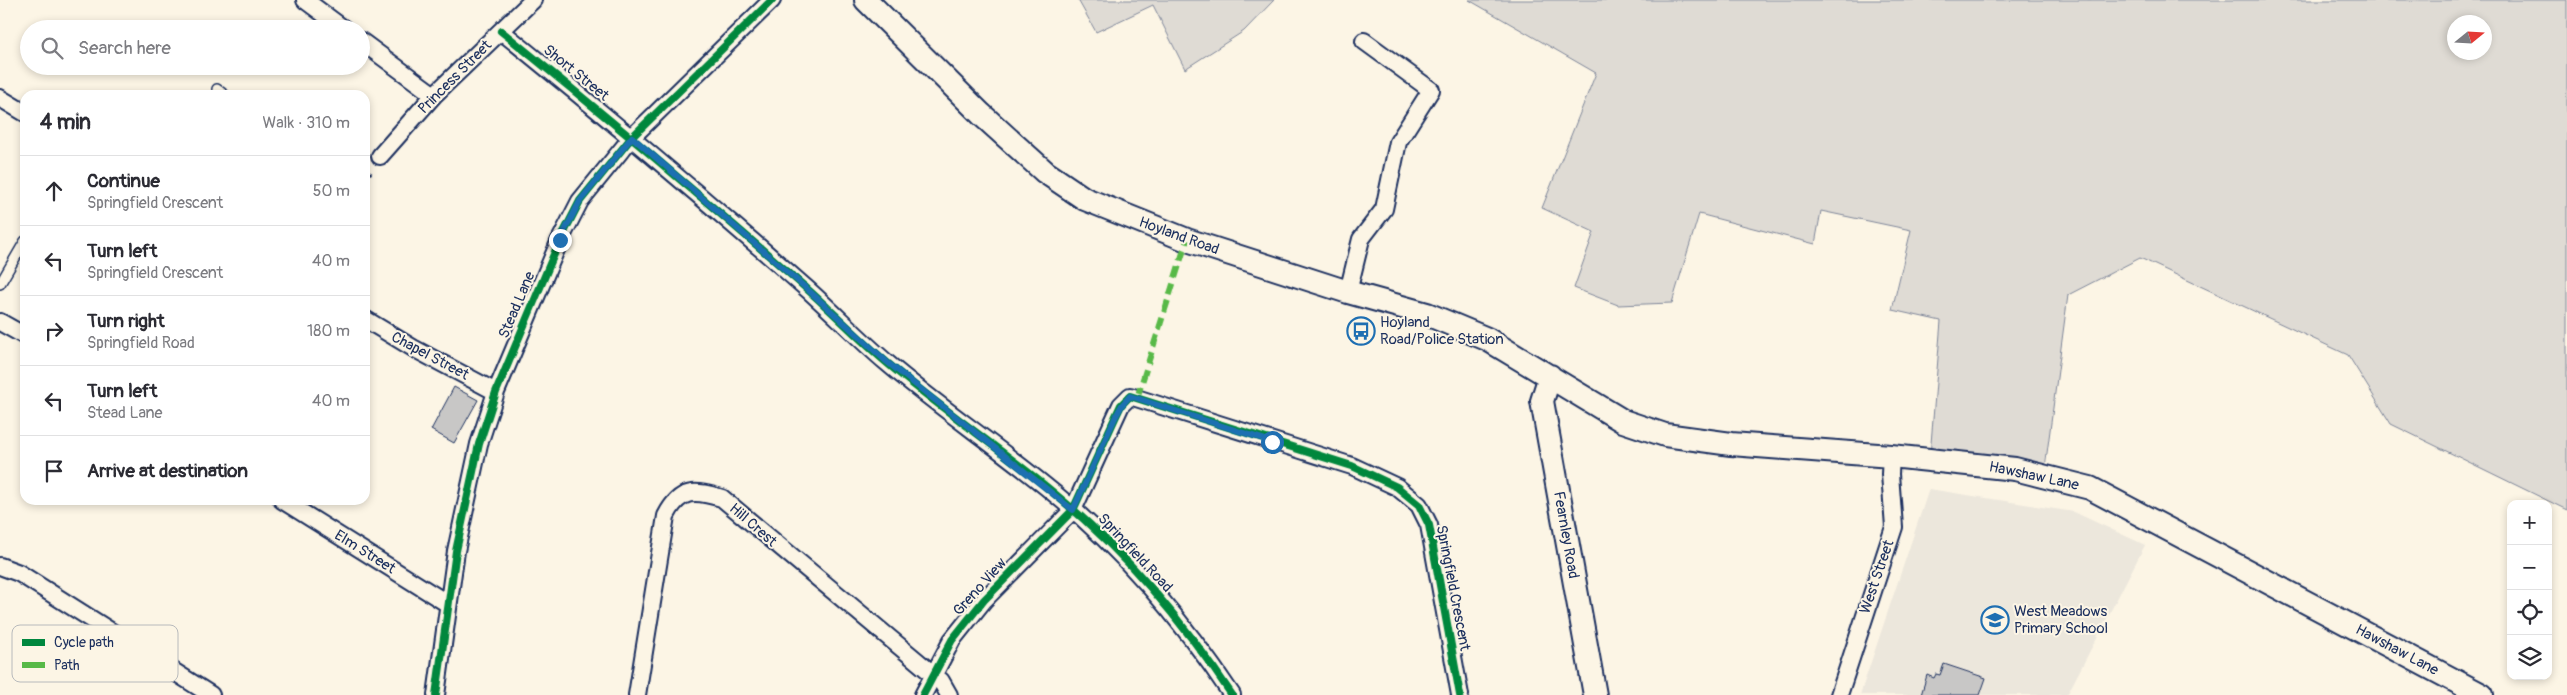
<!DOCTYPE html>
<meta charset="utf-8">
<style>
:root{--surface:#fff;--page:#f7f7f7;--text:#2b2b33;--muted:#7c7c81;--line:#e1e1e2}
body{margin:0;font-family:Pangolin,sans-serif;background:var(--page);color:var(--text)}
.controls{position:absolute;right:15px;bottom:15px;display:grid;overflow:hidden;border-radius:10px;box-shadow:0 2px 8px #0003}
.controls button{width:45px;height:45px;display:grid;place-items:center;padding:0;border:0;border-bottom:1px solid var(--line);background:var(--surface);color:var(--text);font:25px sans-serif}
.compass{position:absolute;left:2447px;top:15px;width:45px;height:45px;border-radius:50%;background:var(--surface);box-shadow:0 2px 8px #0003;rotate:72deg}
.stop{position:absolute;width:15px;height:15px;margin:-11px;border:4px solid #1f6fb2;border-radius:50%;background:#fff}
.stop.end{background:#1f6fb2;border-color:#fff;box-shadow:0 1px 5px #0008}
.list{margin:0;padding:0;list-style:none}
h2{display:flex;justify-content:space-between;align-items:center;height:65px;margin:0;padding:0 20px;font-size:21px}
h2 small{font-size:16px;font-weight:400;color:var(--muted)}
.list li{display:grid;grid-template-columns:32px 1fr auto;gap:15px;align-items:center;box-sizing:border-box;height:70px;padding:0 20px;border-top:1px solid var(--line)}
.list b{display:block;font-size:19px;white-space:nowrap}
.list p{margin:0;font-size:16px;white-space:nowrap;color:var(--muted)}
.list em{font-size:16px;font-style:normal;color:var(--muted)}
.icon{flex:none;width:28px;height:28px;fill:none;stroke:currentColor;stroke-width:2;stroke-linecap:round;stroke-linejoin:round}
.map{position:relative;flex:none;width:2567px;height:695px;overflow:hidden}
.search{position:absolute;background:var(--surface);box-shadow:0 2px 8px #0003;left:20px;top:20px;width:350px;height:55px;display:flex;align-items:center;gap:12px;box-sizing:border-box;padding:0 18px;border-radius:28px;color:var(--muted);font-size:19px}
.panel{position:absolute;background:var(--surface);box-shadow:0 2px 8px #0003;left:20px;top:90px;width:350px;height:415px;border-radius:15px}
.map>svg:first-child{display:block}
.built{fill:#ece7dc}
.green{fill:#dfdbd4;stroke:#7d8599;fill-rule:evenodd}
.building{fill:#c8c7c6;stroke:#1b2f5e}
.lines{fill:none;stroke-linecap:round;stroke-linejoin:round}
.service-casing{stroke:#1b2f5e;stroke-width:12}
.minor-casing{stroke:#1b2f5e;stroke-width:20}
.secondary-casing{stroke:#1b2f5e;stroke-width:26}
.path{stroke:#1b2f5e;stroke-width:3;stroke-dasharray:5 4;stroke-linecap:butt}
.service{stroke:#fcf5e5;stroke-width:9}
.minor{stroke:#fcf5e5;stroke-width:16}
.secondary{stroke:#fcf5e5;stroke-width:22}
.quiet{stroke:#58b947;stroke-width:6;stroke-dasharray:12 6;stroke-linecap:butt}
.cycleway-casing{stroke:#fcf5e5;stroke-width:11}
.cycleway{stroke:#00873e;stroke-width:8}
.route{stroke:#1f6fb2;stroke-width:6}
.labels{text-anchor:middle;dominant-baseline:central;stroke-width:4;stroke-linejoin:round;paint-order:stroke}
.street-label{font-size:15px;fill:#1b2f5e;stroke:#fcf5e5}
.poi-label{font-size:15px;fill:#1b2f5e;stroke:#fcf5e5;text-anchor:start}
.key{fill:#fcf5e5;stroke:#b8babc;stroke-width:1}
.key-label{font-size:14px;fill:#1b2f5e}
</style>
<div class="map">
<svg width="2567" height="695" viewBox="0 0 2567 695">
<rect width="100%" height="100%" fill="#fcf5e5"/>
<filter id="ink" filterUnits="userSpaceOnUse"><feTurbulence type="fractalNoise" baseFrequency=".02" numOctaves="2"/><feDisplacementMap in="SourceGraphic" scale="10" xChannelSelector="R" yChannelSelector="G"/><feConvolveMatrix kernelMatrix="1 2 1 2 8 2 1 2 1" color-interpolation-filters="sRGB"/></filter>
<g filter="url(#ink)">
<!-- built -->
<path class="built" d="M1929,489L2074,512L2145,545L2067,695H1860Z"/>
<!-- green -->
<path class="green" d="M1078,0H1274L1244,31L1185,69L1153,5L1096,32Z
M1469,0H2567V510L2391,424L2348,355L2140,258L2068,295L2045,468L1930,456L1941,321L1892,310L1911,230L1821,211L1815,244L1699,214L1672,303L1618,305L1574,288L1594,232L1542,208L1596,73ZM2454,22H2484V52H2454Z"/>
<!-- building -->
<path class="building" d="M454,387L478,400L454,443L431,430Z
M1944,664L1986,678L1980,695H1921L1927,675L1934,678L1936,674L1940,675Z"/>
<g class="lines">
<!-- service casing -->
<g class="service-casing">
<path id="service" d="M217,89L225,95
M0,284L25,241"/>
</g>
<!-- minor casing -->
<g class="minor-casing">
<path id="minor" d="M305,0L344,29
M501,31C605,115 706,200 806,288C833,312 859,339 886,362C941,409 1000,448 1055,494C1124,551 1183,621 1232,695
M361,41L434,95
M0,98L25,113
M380,156L434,95L533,0
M1348,292L1361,239L1384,209L1398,142L1431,90L1364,41
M365,319L413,348L496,392
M0,322L25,336
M282,500L448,604
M0,566L19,573L211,695
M436,695L456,551L479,444L496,392L560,240L580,201L632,137L772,0
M637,695L666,516C680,488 695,490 722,498L941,681L949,695
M923,695L952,640L984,600L1073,510L1115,418L1121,405L1130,396L1352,466L1397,487L1419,505L1429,525L1460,695
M1839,695L1894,527L1890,474L1891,456"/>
</g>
<!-- secondary casing -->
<g class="secondary-casing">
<path id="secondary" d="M866,0L981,114L1045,172L1085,199L1187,240L1348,292L1427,314L1487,339L1623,421L1665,435L1731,444L1891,456L2015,469L2090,488L2482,695
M1550,376L1542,401L1595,695"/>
</g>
<!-- path -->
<path class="path" d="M365,182L371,172"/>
<!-- service -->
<use href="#service" class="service"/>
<!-- minor -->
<use href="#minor" class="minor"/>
<!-- secondary -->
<use href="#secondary" class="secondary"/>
<!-- quiet -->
<path class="quiet" d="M1137,398L1187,240"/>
<!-- cycleway casing -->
<g class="cycleway-casing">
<path id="cycleway" d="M501,31C605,115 706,200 806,288C833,312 859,339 886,362C941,409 1000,448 1055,494C1124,551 1183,621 1232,695
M436,695L456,551L479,444L496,392L560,240L580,201L632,137L772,0
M923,695L952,640L984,600L1073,510L1115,418L1121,405L1130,396L1352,466L1397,487L1419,505L1429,525L1460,695"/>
</g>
<!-- cycleway -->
<use href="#cycleway" class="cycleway"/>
</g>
</g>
<g class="lines" filter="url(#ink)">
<!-- route -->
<path class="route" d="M560,240L580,201L632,137L807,289L887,362L1073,510L1115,418L1122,405L1130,396L1272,442"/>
</g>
<!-- icons -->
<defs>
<g id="bus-ring" transform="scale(1.4375)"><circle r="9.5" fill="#fcf5e5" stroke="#1f6fb2" stroke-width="1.5"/><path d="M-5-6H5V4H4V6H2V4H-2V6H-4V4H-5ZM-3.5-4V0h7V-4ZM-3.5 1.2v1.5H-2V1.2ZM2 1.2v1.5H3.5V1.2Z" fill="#1f6fb2"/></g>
<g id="school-ring" transform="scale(1.4375)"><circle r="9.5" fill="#fcf5e5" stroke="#1f6fb2" stroke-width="1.5"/><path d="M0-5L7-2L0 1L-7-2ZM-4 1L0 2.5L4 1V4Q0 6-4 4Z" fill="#1f6fb2"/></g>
</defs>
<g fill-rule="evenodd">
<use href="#bus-ring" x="1361" y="331"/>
<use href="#school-ring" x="1995" y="620"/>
</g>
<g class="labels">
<!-- street labels -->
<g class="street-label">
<text transform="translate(576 73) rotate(39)">Short Street</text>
<text transform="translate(455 77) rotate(-45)">Princess Street</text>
<text transform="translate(1179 236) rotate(20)">Hoyland Road</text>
<text transform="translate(517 305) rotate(-67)">Stead Lane</text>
<text transform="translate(430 356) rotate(28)">Chapel Street</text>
<text transform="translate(2034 476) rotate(12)">Hawshaw Lane</text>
<text transform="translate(753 525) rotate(41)">Hill Crest</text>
<text transform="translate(1566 535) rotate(80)">Fearnley Road</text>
<text transform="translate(365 552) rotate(32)">Elm Street</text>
<text transform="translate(1135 553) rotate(47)">Springfield Road</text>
<text transform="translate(1877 577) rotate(-71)">West Street</text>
<text transform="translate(980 587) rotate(-48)">Greno View</text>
<text transform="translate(1453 588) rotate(79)">Springfield Crescent</text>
<text transform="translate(2397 650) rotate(28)">Hawshaw Lane</text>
</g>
<!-- poi labels -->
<g class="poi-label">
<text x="1380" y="322">Hoyland<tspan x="1380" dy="17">Road/Police Station</tspan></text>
<text x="2014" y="611">West Meadows<tspan x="2014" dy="17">Primary School</tspan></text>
</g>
</g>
<!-- legend -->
<rect x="12" y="625" width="166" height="57" rx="8" class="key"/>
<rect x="22" y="639" width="23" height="7" fill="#00873e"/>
<rect x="22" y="662" width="23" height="6" fill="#58b947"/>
<g class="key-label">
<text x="54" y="647">Cycle path</text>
<text x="54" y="670">Path</text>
</g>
</svg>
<div class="controls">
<button>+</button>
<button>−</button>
<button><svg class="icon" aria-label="locate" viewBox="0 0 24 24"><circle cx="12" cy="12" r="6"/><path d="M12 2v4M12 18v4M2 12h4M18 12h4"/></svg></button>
<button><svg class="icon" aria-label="layers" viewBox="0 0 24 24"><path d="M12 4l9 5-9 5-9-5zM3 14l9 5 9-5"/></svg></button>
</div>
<svg class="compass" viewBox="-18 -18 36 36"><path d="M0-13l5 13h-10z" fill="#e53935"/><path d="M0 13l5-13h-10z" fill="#7c7c81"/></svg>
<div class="stop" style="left:1272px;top:442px"></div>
<div class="stop end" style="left:560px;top:240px"></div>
<div class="search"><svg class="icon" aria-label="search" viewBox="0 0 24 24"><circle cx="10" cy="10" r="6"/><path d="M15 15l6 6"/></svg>Search here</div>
<section class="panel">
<h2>4 min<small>Walk · 310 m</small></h2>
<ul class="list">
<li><svg class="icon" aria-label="ahead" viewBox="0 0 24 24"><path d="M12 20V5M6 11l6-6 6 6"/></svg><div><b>Continue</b><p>Springfield Crescent</p></div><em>50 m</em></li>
<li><svg class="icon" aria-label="left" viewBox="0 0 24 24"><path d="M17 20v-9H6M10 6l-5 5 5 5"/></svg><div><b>Turn left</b><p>Springfield Crescent</p></div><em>40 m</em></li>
<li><svg class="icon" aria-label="right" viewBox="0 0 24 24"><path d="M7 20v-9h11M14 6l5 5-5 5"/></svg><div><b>Turn right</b><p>Springfield Road</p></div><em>180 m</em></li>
<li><svg class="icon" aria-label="left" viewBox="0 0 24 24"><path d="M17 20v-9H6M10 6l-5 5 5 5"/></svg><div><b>Turn left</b><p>Stead Lane</p></div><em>40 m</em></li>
<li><svg class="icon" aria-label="arrive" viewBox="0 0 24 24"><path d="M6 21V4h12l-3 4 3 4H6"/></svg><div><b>Arrive at destination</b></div></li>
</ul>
</section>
</div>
